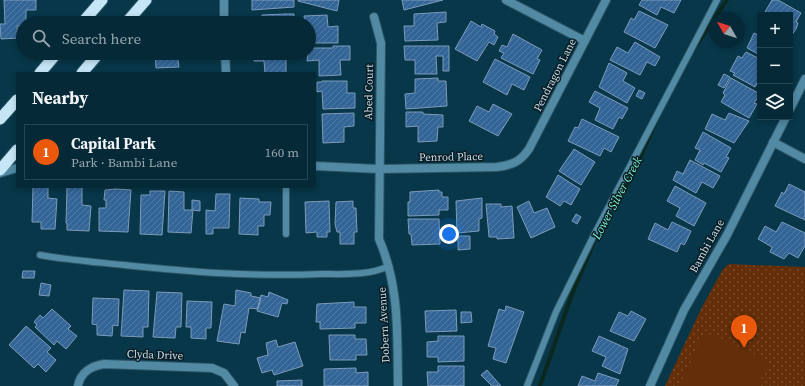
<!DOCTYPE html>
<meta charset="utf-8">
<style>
:root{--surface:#052937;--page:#0e313f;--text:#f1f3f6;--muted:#97a6ad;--line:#264552;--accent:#ea580c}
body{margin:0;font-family:"Source Serif 4",serif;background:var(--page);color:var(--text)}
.controls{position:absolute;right:12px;top:12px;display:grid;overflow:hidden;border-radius:0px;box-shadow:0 2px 6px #0003}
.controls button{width:36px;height:36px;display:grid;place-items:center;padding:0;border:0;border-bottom:1px solid var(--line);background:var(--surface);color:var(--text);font:20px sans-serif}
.compass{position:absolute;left:709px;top:12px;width:36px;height:36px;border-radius:50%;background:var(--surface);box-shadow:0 2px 6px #0003;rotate:309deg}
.you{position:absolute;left:449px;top:234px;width:14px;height:14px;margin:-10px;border:3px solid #fff;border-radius:50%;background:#1a73e8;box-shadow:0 0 0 6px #1a73e833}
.badge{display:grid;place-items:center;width:26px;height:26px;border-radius:50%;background:var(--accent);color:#fff;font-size:13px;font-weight:700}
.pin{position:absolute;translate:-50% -33px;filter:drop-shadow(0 1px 2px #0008)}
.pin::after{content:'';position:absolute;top:21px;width:14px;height:12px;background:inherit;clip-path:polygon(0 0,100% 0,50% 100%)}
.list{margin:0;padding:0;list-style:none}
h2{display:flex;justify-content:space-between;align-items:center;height:52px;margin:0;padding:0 16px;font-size:17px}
h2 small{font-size:13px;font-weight:400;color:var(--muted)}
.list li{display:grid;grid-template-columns:26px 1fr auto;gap:12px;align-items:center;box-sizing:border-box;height:56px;margin:0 8px 8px;padding:0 8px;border:1px solid var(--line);border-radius:0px}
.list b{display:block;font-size:15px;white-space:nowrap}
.list p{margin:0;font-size:13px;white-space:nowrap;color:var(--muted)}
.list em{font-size:13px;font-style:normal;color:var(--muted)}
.icon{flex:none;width:22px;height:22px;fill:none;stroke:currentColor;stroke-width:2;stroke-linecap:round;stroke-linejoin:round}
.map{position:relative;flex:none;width:805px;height:386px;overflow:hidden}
.search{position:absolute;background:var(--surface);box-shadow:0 2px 6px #0003;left:16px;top:16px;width:300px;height:44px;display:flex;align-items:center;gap:10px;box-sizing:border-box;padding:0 14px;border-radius:22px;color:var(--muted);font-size:15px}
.panel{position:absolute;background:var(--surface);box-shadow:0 2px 6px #0003;left:16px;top:72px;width:300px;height:116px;border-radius:0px}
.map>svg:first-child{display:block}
.park{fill:url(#park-dots)}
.pitch{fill:#632e08}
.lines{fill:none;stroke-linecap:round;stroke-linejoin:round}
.stream{stroke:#0b281f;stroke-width:4}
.building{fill:url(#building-hatch);stroke:#7d9bbb}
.service-casing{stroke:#2a5566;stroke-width:8}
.minor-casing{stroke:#2a5566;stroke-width:10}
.trunk-casing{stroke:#2a5566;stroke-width:13}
.service{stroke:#5289a3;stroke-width:6}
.minor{stroke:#5289a3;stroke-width:8}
.trunk{stroke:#c5e6f6;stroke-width:11}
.labels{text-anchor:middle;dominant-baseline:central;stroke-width:3;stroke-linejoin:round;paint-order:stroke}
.street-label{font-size:11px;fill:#c7dee9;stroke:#0a1c24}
.water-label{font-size:12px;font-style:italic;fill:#7bf6ce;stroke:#0a1c24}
</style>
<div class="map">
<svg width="805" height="386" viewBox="0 0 805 386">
<defs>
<pattern id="park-dots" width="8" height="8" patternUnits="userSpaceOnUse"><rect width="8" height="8" fill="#632e08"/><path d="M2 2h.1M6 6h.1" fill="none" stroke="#784c2c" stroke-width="1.8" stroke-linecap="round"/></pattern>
<pattern id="building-hatch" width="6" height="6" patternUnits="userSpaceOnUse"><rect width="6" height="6" fill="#336596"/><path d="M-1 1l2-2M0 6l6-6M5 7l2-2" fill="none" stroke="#4f7ba5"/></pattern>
</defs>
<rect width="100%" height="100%" fill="#073749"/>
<!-- park -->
<path class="park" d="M729,264L805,267V386H665L701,309L723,269Z"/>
<!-- pitch -->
<path class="pitch" d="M704,332L769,361L758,386H680Z"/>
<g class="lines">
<!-- stream -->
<path class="stream" d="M694,49L727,0
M609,212L629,182L656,122
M540,386L571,297L596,237"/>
</g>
<!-- building -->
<path class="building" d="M4,0H36V10H26V23H23V26H17L18,38L1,39L0,24H5Z
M252,0H294V7L252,10Z
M339,0L337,11L298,1V0Z
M402,0H443L404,10Z
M642,0H681L674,13L661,7L657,15L639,5Z
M772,0H778L801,13L796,22L798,23L796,29L791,36L790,15H769L765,12Z
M639,11L668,25L655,48L624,32L631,18L634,20Z
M446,12V22L437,23L438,40L405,41L404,26H414V14Z
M285,14H294V23H263L262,15Z
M327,15L328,27L338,26V43H309V23H305L304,16Z
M471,21L481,27L482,24L495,31L494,34L498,37L494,45L489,42L477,61L455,49Z
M754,33L760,36V55L747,48Z
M513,34L542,50L537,59L540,60L533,74L501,58L504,53L499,51L502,45L507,47Z
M635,42L660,57L655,66L647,62L640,75L610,60L617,47L628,53Z
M333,46H350V60H340L341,75L319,76V60L307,61L309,48H333Z
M404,46H449V71H443V56H436L437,74H415V60H405Z
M746,52L760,59V78L755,87L733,75L735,73L730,71L738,56L742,58Z
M155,53H177L179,67L156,68Z
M254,53H286V73H265L264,61H254Z
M495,59L530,77L524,90L512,84L507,95L483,82Z
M609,63L627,73L623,81L635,88L627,103L599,87Z
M724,74L730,77L724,88L718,85Z
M438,78V81H446L447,106L406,109L405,94L415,93V79Z
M731,78L760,94L754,103L757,104L749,118L721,102L725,95L723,93Z
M322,81H347V93H355V108L323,109L322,91L317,92V82H322Z
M639,90L645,93L642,99L636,96Z
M595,91L628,108L622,119L619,117L613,129L595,120L600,108L589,102Z
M493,104L512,114L498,136L469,121L477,106L489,112Z
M406,112H423V114L443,115V127H438L437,141L418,142V126L406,127Z
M354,113V126L344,127V142L323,143L322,114Z
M729,113L749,121L734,143L705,129L712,114L725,120Z
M582,119L619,137L611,152L604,148L600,156L568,141L575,127L578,128Z
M703,132L731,148L726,157L729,158L721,172L704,163L703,165L695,160L700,150L695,148Z
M574,149L595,162L581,185L559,171Z
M690,160L720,176L713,188L702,182L696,193L673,180L677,171L683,174Z
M558,175L580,189L571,205L564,201L560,206L546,197Z
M789,184L805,192V220L775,206L782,192L784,194Z
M675,186L706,203L694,226L676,216L680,208L667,201Z
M33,187H48V198L57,199L55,229H41V222H32Z
M67,187H82V205L91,206L89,231L67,230V223H66Z
M116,189L131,190L128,232L99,231V208H106V200H104L105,190Z
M439,190V192H442V197H448V210H439V215L408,216V202H410V192Z
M150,191H165L162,235L140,234L141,195H150Z
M169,191L184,192V210H192V200L200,201V211L193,210L191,233L168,232Z
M216,194H230L229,228H213V234H206V210L215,211Z
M240,198L259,199V202H271L270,215H264V226H258V235L239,234Z
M482,198V218L479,219V231L457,233L456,201Z
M329,201L330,232H327V237H317V232L306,233L305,202Z
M353,201V208H356L357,232H354V244H340V232H337L335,224L336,202Z
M529,201L534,213L547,208L555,227L531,238L517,207Z
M486,204H501V207L512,206L514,238L497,239V237H489Z
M576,214L581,217L577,224L572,221Z
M408,219H439L440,244L412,245L411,234H409Z
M672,222L691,231L687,240L684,245L681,243L677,252L648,239L655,223L668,230Z
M782,222L805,233V246L798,258L789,253L784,259L770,252L772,247L758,239L765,226L776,232Z
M458,236H470V249L458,250Z
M23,271H35L34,278H22Z
M41,283L51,285L49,296L39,295Z
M124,290L149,291L148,327H143V337L121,336Z
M236,290L251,293V296L261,298L258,309L249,308L245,333L241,332L239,344L217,341L224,304L235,306Z
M157,292L182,293L181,327H176L175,338L153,337Z
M269,292L288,300L287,304L282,303L278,317L257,311L261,295L268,297Z
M93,298L119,299L118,326L113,325L112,336L97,335V325L92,324Z
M187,301L212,302L211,328H206V339L191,338V327H186Z
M354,302V307H366V323H355V328L320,329V322H316L317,304Z
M506,306L524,312L506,363L493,359L496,348L488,346L499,309L505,311Z
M52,309L71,326L68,329L77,336L66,349L57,341L54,345L35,327L37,325L34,322L40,315L43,318Z
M456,310L457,331L426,332L425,311Z
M631,311L646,319L634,341L610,331L619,312L628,316Z
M461,312H471L472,322L461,323Z
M26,326L51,348L47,352L56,360L46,372L38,364L34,368L9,345Z
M329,335H355V339H366L367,355H356V360H330Z
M438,336H464V361L438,362V357H427V342L438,341Z
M599,336L628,349L620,374L602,366L606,357L592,351Z
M276,340L278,347L295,342L303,366L274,375L272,370L262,373L257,358L268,355L266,343Z
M438,366H464V386H428L427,372H438Z
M356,368V373L368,372V386H324V369Z
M487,370L501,386H492L481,375Z
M598,373L619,380L616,386H578L582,376L595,381Z
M302,380V386H277V381Z"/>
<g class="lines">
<!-- service casing -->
<g class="service-casing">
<path id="service" d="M286,234V187
M40,255C68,260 96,262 124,265C191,272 253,277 321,274C344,274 368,276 389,266
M527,386L556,312L595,233L717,0"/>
</g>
<!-- minor casing -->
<g class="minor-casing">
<path id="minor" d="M224,0V23
M506,0L585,41
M374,17L381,43L379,239C400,288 397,334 398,386
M225,53L226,73
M790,109L805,79
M773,142L805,159
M315,166L379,169L497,167C512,165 520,162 529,149L606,0
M0,173L17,168
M78,386C80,373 91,366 104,364L212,368L224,373L234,386
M650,386L684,310L727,235L786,117"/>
</g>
<!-- trunk casing -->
<g class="trunk-casing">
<path id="trunk" d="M82,23L102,0
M126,23L146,0
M40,73L57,53
M82,73L99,53
M0,119L17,100
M0,170L17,150"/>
</g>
<!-- service -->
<use href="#service" class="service"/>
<!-- minor -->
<use href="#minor" class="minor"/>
<!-- trunk -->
<use href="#trunk" class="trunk"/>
</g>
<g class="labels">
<!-- street labels -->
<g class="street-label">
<text transform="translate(555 75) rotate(-63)">Pendragon Lane</text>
<text transform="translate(369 92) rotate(-89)">Abed Court</text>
<text transform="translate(451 157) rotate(-1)">Penrod Place</text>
<text transform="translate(707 246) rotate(-61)">Bambi Lane</text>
<text transform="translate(384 325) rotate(-93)">Dobern Avenue</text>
<text transform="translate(155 355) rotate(2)">Clyda Drive</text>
</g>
<!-- water labels -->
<g class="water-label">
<text transform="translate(617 198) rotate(-62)">Lower Silver Creek</text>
</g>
</g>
</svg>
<div class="controls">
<button>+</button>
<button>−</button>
<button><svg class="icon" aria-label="layers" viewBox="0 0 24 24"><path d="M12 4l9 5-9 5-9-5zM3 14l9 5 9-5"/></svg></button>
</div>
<svg class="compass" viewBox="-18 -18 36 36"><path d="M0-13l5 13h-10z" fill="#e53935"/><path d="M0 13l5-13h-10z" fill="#97a6ad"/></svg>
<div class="you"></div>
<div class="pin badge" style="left:744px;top:348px">1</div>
<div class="search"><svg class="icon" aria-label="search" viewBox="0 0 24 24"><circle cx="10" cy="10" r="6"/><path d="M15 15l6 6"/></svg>Search here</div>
<section class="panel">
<h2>Nearby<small></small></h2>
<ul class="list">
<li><span class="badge">1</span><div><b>Capital Park</b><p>Park · Bambi Lane</p></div><em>160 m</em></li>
</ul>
</section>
</div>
